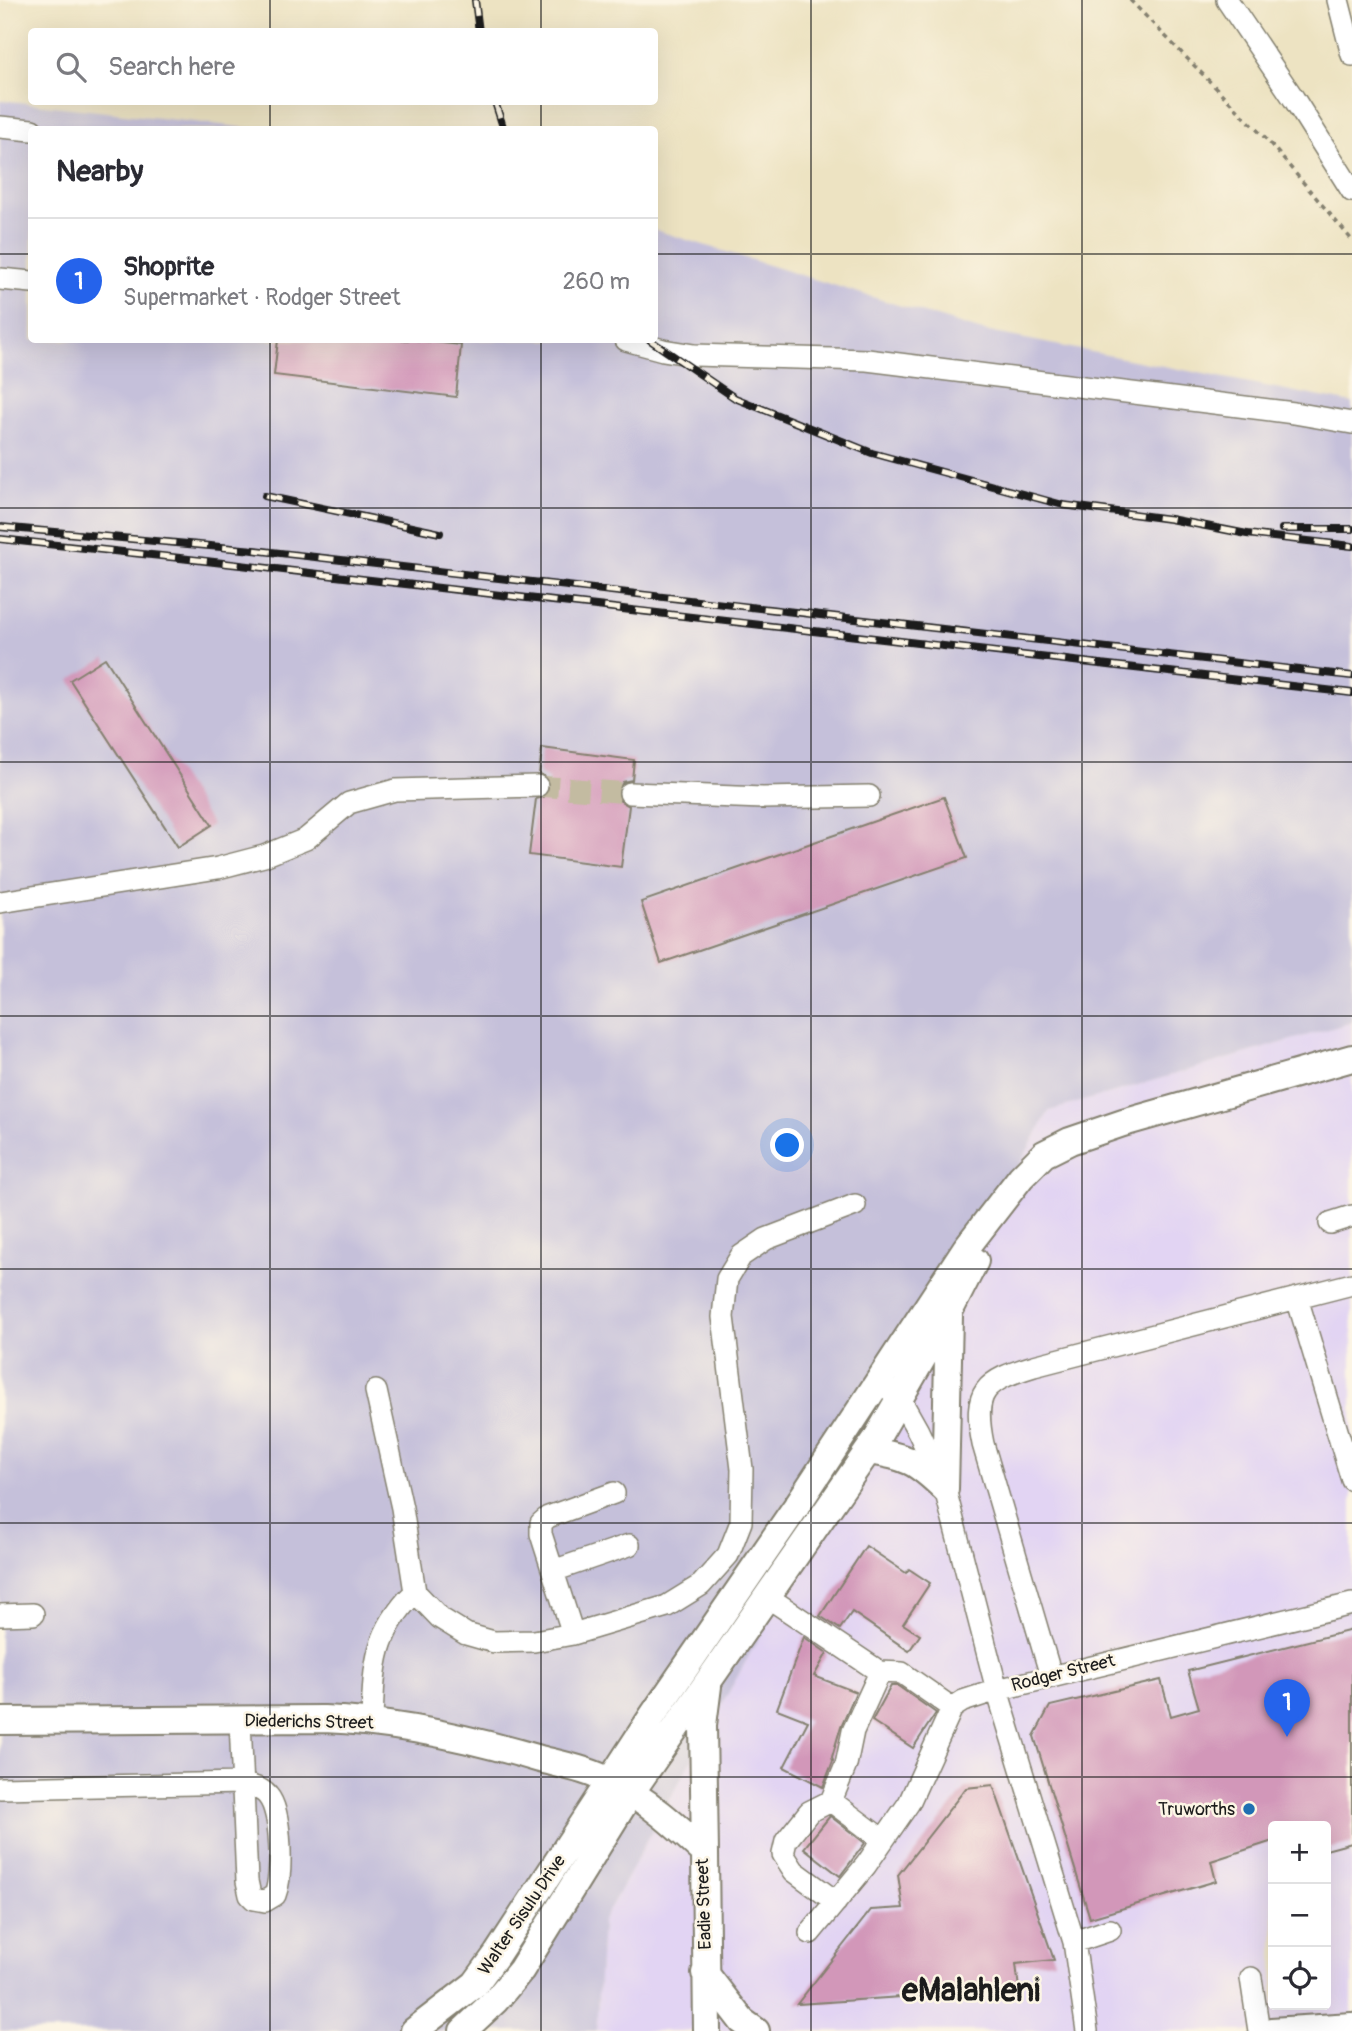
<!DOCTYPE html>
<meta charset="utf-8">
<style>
:root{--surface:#fff;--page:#f7f7f7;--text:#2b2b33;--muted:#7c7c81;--line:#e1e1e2;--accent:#2563eb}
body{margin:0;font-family:Pangolin,sans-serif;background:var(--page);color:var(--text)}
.controls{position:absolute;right:21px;bottom:21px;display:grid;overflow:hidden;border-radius:7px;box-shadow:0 7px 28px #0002}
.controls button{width:63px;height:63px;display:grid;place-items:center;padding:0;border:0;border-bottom:2px solid var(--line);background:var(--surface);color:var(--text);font:35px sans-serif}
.you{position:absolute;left:788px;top:1146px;width:24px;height:24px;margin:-18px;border:5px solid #fff;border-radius:50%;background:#1a73e8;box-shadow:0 0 0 10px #1a73e833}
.badge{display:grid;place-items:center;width:46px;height:46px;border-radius:50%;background:var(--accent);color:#fff;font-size:23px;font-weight:700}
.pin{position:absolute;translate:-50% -58px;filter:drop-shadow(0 2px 4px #0008)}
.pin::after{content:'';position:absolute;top:37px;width:24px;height:21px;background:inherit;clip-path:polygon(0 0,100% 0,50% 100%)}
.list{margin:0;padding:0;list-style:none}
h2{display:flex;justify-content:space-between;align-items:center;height:91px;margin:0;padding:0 28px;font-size:30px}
h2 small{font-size:23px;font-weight:400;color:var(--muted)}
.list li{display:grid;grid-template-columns:46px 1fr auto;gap:21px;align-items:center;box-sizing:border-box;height:126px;padding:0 28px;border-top:2px solid var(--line)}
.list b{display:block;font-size:26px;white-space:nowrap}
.list p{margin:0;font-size:23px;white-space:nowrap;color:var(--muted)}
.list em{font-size:23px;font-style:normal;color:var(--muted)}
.icon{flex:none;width:38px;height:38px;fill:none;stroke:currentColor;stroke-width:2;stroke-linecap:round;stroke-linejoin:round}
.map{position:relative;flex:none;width:1352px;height:2031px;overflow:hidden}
.search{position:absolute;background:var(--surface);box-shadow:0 7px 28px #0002;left:28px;top:28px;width:630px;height:77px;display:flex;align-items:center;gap:18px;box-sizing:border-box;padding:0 24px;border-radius:7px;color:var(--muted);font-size:26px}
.panel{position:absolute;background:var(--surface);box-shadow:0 7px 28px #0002;left:28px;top:126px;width:630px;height:217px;border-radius:7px}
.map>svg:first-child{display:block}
.built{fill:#e2d4f3;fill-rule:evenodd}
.industrial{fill:#c5c0da}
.building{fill:#d297b9}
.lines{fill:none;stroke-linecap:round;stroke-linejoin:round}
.minor-tunnel{stroke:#c3bba1;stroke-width:21;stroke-dasharray:21 10;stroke-linecap:butt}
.minor-casing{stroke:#84806f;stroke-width:24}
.major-casing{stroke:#84806f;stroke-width:30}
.path{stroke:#84806f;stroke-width:3.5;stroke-dasharray:5 5;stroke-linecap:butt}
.minor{stroke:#fff;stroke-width:21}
.major{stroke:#fff;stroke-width:26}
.rail-casing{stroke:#1c1c1c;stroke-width:8}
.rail{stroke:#fcf5e5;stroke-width:5;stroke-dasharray:16;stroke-linecap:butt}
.grid{fill:none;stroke:#1c1c1c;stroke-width:2;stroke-opacity:0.55}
.poi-dot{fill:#1f6fb2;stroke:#fcf5e5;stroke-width:2.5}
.labels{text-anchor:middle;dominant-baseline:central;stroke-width:5;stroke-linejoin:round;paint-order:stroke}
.street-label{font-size:18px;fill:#1c1c1c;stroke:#fcf5e5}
.poi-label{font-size:18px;fill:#1c1c1c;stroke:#fcf5e5;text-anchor:end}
.town-label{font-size:32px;font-weight:bold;fill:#1c1c1c;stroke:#fcf5e5}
</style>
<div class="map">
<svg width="1352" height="2031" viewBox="0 0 1352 2031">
<rect width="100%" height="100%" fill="#fcf5e5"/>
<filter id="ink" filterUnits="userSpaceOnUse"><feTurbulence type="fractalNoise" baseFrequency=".0143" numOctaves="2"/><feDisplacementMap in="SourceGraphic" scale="14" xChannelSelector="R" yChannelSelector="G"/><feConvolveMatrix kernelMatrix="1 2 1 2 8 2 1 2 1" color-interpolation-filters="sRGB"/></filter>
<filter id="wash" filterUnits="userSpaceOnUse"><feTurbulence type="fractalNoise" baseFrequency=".00686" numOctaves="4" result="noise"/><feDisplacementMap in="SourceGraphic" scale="28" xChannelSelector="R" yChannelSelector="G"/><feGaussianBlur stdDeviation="1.57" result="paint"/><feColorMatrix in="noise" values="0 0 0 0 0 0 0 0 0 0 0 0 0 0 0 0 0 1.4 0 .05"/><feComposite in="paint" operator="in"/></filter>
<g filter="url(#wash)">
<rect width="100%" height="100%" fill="#ede3c2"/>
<!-- built -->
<path class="built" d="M1352,1022V2031H596L602,1922L1049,1111ZM1273,1826H1326V2005H1273Z"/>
<!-- industrial -->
<path class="industrial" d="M0,100L256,129L32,130V340H654L655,230L979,330L1352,403V1022L1049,1111L602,1922L596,2031H0Z"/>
<g id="blocks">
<!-- building -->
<path class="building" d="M278,340H415L461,345L456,397L274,375Z
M105,658L212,825L178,847L70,680Z
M542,748L634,760L632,780L623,782L617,792L619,800L629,806L621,867L529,855L536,799L544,797L550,786L548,779L539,773Z
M944,797L967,858L661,963L641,902Z
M866,1546L906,1573L909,1569L930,1583L903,1624L920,1635L909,1651L852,1612L840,1629L820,1616Z
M1352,1630V1843L1326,1850V1826H1273V1841L1211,1861L1216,1881L1090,1918L1034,1736L1050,1706L1161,1680L1171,1716L1199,1708L1188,1671Z
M804,1637L827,1653L814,1676L856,1692L841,1726L832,1757L833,1761L823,1787L784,1767L808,1721L777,1709Z
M891,1686H898L936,1713L913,1748L872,1721Z
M993,1785L1054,1960L1016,1964L1019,1989L797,2004L871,1910L903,1908L898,1875L966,1788Z
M830,1816L865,1843L840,1876L804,1848Z"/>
</g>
</g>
<g filter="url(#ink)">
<use href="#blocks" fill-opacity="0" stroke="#84806f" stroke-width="2"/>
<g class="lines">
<!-- minor-tunnel -->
<path class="minor-tunnel" d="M537,786L630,793"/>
<!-- minor casing -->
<g class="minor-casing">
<path id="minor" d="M1227,0L1294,99L1352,191
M1338,0L1352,55
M0,127L32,130
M0,279L32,282
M626,340L663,350L694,355L867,360L1294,413L1352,423
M630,793L763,798L869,796
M0,902L218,868L264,856L306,839L349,803L395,790L537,786
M1330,1223L1352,1216
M1297,1298L1352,1480
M889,1389L900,1399L918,1431L945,1489L997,1690L1074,1942L1087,2031
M376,1391L402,1508L415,1592L440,1618L466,1634L494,1642L534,1641L573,1634L667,1606L701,1585L728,1555L741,1522L742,1469L723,1317L727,1279L741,1256L766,1239L855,1205
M553,1571L629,1545
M766,1596L880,1672L902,1673L952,1708
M0,1615L33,1614
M573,1634L541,1534V1523L548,1517L614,1493
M1051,1676L983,1444C972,1390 985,1381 1034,1366L1352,1284
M372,1721C374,1666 374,1633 415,1592
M0,1788L243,1783C252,1787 262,1788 268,1796C282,1812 283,1875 275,1895L265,1901L254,1899L250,1895L247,1881L240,1720
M831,1801L883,1840
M836,1902L794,1871L783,1854L786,1841L809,1812L831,1801L846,1765L853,1731L880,1672
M810,1933L866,1865L909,1803L952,1708L963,1701L997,1690L1352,1604
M1074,1942L1110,1930
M1251,1978L1259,2031"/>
</g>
<!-- major casing -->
<g class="major-casing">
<path id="major" d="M868,1451C907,1456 917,1462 945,1489
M945,1489L949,1316
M0,1721L324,1719C398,1722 469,1738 540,1759C563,1765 590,1770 611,1782C647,1799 676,1826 705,1853L707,2031
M705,1853L703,1725L708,1686
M705,1973L742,2021L756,2031
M414,2031L475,1984L497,1954L653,1715L798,1504L966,1248L1021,1177L1044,1154L1070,1141L1123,1123L1352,1058
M463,2031L496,2000L521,1970L630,1794L875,1441L949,1312L975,1261
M1271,2031L1352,2026"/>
</g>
<!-- path -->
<path class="path" d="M1130,0L1268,141L1352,240"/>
<!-- minor -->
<use href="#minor" class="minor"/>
<!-- major -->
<use href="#major" class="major"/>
<!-- rail casing -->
<g class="rail-casing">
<path id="rail" d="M475,0L479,32
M495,102L504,130
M650,340L735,398L872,453L1063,505L1170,519L1247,534L1352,546
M265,496L440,533
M0,527L254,550L1352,676
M1282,529H1352
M0,539L180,558L1352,693"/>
</g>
<!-- rail -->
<use href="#rail" class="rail"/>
</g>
</g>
<!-- grid -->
<path class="grid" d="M270,0V32M541,0V32M811,0V2031M1082,0V2031M270,102V130M541,102V130M0,254H32M654,254H1352M270,340V2031M541,340V2031M0,508H1352M0,762H1352M0,1016H1352M0,1269H1352M0,1523H1352M0,1777H1352"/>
<!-- markers -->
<circle class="poi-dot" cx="1249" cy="1809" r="7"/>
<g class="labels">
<!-- street labels -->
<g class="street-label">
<text transform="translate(1063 1673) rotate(-14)">Rodger Street</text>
<text transform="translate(309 1722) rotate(1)">Diederichs Street</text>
<text transform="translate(704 1904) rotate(-92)">Eadie Street</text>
<text transform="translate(522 1915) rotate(-56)">Walter Sisulu Drive</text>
</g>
<!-- poi labels -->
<g class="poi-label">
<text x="1235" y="1809">Truworths</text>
</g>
<!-- town labels -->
<g class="town-label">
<text x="971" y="1991">eMalahleni</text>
</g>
</g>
</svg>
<div class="controls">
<button>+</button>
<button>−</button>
<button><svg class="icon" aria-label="locate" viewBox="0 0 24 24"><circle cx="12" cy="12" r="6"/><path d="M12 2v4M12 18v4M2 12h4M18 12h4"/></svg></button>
</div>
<div class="you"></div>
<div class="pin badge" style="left:1287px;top:1737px">1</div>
<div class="search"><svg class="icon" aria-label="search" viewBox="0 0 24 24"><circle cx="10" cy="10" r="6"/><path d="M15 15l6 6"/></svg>Search here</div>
<section class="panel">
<h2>Nearby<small></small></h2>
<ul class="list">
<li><span class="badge">1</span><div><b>Shoprite</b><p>Supermarket · Rodger Street</p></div><em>260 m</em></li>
</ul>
</section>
</div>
